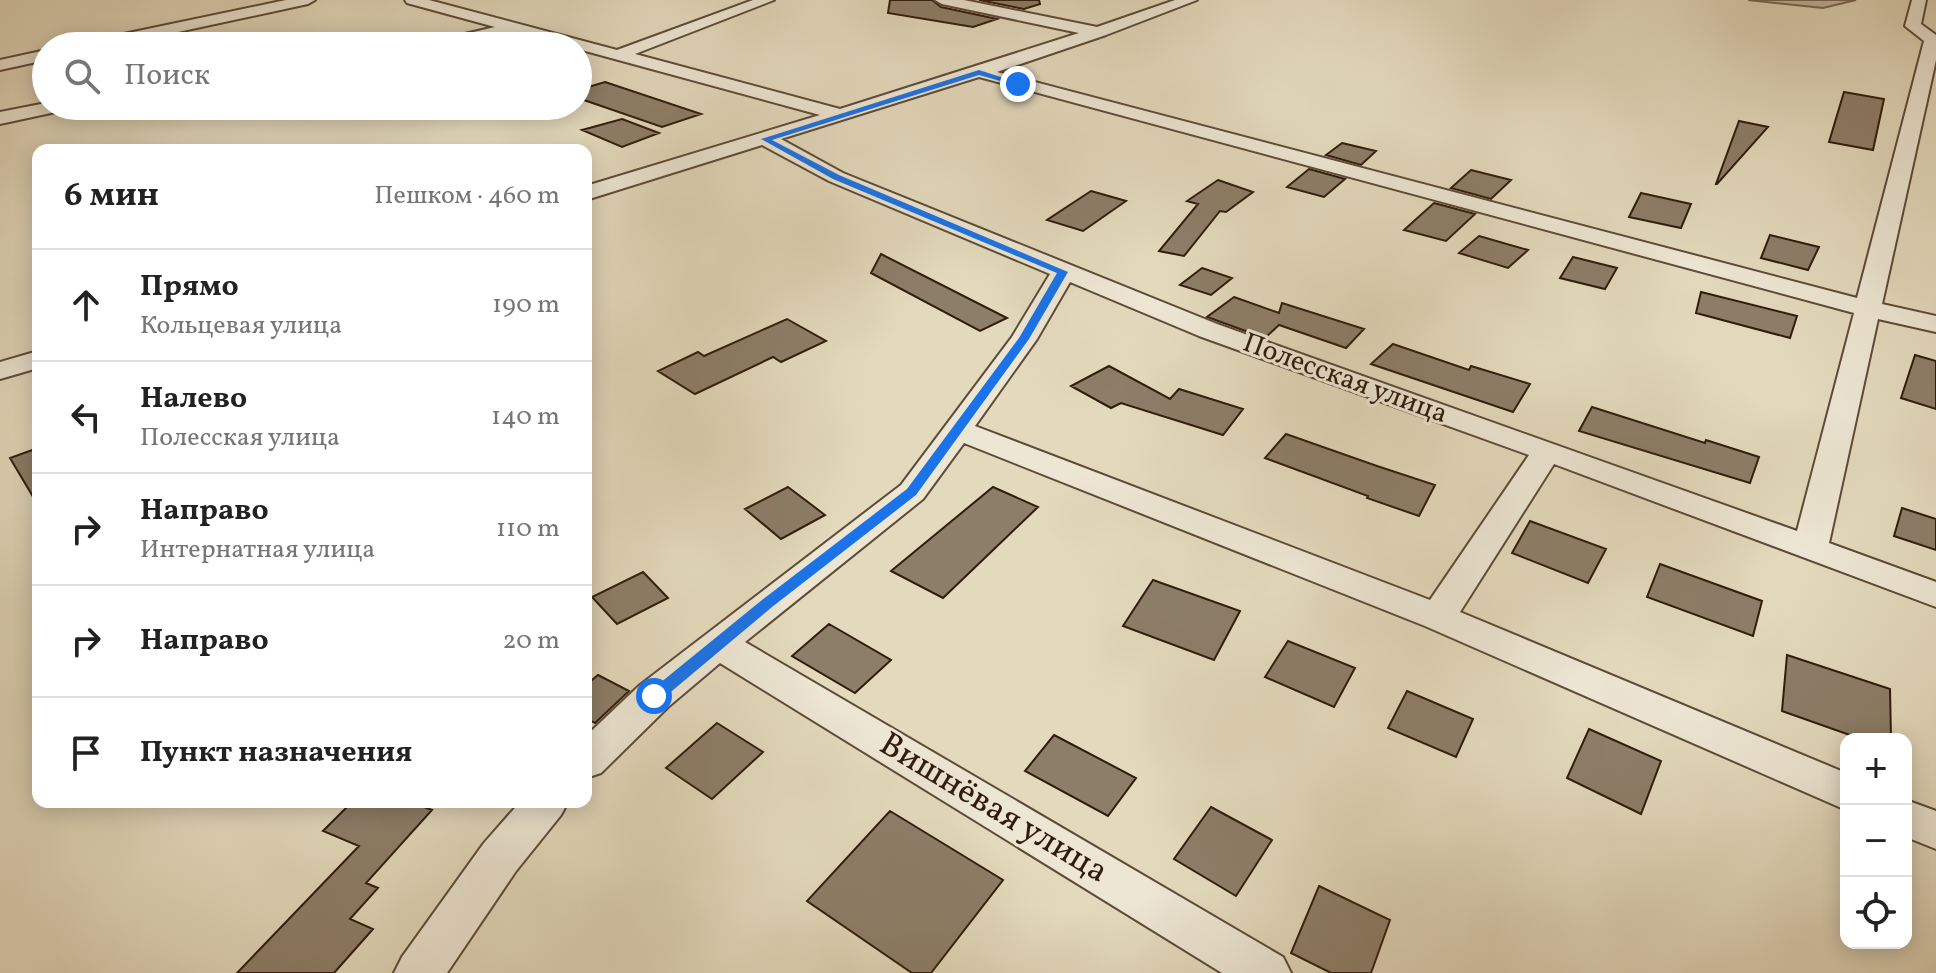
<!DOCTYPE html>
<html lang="ru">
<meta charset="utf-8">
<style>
:root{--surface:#fff;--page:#f2f2f2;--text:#222;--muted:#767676;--line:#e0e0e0}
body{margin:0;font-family:Vollkorn,serif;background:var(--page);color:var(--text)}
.controls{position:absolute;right:24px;bottom:24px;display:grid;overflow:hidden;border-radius:16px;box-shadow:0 4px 20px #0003}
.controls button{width:72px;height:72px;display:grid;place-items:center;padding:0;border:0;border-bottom:2px solid var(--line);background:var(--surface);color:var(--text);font:40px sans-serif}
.stop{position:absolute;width:24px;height:24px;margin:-18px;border:6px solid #1a73e8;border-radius:50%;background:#fff}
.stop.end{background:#1a73e8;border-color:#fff;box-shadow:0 2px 8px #0008}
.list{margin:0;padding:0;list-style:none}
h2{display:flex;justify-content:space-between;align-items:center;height:104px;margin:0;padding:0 32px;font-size:34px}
h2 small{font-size:26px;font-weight:400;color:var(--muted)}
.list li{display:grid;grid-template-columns:52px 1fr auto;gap:24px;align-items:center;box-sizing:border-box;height:112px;padding:0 32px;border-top:2px solid var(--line)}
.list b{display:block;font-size:30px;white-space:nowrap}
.list p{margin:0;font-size:26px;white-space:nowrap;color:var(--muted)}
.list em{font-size:26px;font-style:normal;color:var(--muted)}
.icon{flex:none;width:44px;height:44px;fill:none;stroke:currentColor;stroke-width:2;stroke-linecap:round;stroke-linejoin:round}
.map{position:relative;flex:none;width:1936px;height:973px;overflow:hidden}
.search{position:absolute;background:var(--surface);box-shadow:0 4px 20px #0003;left:32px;top:32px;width:560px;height:88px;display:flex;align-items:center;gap:20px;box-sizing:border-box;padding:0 28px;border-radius:44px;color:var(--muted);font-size:30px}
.panel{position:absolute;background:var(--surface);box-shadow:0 4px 20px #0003;left:32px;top:144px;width:560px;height:664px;border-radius:16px}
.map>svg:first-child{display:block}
.green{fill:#c5b99e;stroke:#7a6a55;stroke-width:2}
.building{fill:#8d7e68;stroke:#301c0c;stroke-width:2}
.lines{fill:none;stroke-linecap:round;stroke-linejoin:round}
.minor-casing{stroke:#5d4b38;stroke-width:4}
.minor{fill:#ede6d3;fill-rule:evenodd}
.route{fill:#1a73e8}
.labels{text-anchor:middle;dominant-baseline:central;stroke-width:6;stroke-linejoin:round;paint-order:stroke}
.street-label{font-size:28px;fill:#301c0c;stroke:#ede6d3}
.near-street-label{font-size:34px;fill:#301c0c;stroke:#ede6d3}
</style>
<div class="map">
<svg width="1936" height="973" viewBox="0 0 1936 973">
<rect width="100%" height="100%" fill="#e3d9bc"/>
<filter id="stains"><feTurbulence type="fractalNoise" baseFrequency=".0025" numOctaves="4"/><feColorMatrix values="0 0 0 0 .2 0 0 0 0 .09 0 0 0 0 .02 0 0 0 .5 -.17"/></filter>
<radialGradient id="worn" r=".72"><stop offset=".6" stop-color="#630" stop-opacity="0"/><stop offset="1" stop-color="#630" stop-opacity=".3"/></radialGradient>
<!-- green -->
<path class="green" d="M1748,0H1856L1823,8Z"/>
<!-- building -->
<path class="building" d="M890,0H932L941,7L997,19L973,27L888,13Z
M979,0H1039L1040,4L1024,9Z
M605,82L701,114L662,127L578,98V90Z
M1844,92L1884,99L1873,150L1829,142Z
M622,119L659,133L622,147L582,130Z
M1739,121L1768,127L1717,184H1716Z
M1342,143L1376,151L1361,165L1326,155Z
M1309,169L1345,179L1324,197L1287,187Z
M1471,170L1511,180L1491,199L1451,188Z
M1218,180L1253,192L1226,212L1220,211L1184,256L1159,251L1198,204L1187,201Z
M1091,191L1126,201L1083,231L1047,220Z
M1641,193L1691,204L1681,228L1629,217Z
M1434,203L1475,214L1446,241L1404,230Z
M1770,235L1819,247L1808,270L1761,258Z
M1479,236L1528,250L1508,268L1459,253Z
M881,254L1007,318L980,331L871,273Z
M1573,257L1617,268L1605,289L1560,278Z
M1202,268L1232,278L1211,295L1180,285Z
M1701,292L1797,316L1790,338L1696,313Z
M1234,297L1279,313L1282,303L1364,329L1346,348L1279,325L1265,338L1207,317Z
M787,319L826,341L781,362L773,357L695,394L658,371L698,352L704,356Z
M1393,344L1469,370L1471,366L1530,384L1513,412L1371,364Z
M1915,355L1936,361V409L1901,398Z
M1109,366L1170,399L1179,389L1243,409L1223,435L1121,403L1111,408L1071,386Z
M1592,407L1705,443L1706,440L1759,457L1750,483L1579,431Z
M1286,434L1377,466L1435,485L1419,516L1367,498L1368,496L1265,458Z
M38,448V505L10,458Z
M788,487L825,515L781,539L745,509Z
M993,487L1038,507L943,598L891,571Z
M1902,508L1936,519V550L1894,536Z
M1530,521L1606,549L1588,583L1512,553Z
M1660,564L1762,601L1753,636L1647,597Z
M643,572L668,598L617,624L592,597Z
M1153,580L1240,611L1214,660L1123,626Z
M829,624L891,660L855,693L792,656Z
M1288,641L1355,668L1334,707L1265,677Z
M1787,655L1890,689L1891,739H1861L1782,711Z
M598,675L629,691L595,723L586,718V685Z
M1407,691L1473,719L1456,757L1388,728Z
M717,723L763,752L712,799L666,768Z
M1589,729L1661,761L1641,814L1567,778Z
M1054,735L1136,778L1108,816L1025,771Z
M352,802H411L432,810L366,883L378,888L350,919L373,929L334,973H237L359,846L323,831Z
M1211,807L1272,840L1236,896L1174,859Z
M890,811L1003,880L931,973H912L807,901Z
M1319,886L1390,920L1371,973H1331L1291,953Z"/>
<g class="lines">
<!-- minor casing -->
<g class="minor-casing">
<path id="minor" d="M286,0H315L308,4L113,46H82L90,41Z
M405,0H429L617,50L753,0H774L635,54L840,109L1079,33L942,4L935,0H964L1097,27L1175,0H1197L1106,35L997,72L1857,298L1924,41L1905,26L1912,0H1926L1921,24L1936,35V60L1882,304L1936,316V332L1878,319L1829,543L1936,582V607L1554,464L1460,612L1846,773V810L1425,626L964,443L923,499L745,642L1283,957L1291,973H1222L720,663L668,707L601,773L586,778V736L640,685L901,485L1012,337L1050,274L829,181L762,145L586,200V186L820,115L578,49V46H565L514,32L457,46H428L430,42L495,27L407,3ZM979,77L1854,313L1797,531L1217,324L843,173L781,139ZM1070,282L1199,336L1529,455L1430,600L975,426L1037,339Z
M46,50V60L0,70V60Z
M46,103V106H67L65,110L0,124V112Z
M38,351V368L0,379V362Z
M1906,800L1936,811V849L1906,837Z
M520,802H568L561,815L516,871L447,973H394L402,957L484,843Z"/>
</g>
<!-- minor -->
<use href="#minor" class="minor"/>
</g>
<!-- route -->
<path class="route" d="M979,70L1022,84L1018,86L979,75L772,140L839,175L1068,272L1029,339L916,495L772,607L660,701H649V692L762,600L907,489L1019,338L1057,273L833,179L761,139Z"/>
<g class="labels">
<!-- street labels -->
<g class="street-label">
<text transform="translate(1345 379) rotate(20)">Полесская улица</text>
</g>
<!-- near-street labels -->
<g class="near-street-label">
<text transform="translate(993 809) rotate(31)">Вишнёвая улица</text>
</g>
</g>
<rect width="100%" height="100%" filter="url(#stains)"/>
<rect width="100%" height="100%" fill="url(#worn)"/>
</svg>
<div class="controls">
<button>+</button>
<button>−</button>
<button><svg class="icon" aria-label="locate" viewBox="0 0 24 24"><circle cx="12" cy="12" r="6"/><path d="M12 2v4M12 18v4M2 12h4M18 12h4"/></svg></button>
</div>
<div class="stop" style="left:654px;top:696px"></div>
<div class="stop end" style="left:1018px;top:84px"></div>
<div class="search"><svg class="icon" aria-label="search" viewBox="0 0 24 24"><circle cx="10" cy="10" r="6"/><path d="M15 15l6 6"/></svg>Поиск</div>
<section class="panel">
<h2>6 мин<small>Пешком · 460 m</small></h2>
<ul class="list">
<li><svg class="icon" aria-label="ahead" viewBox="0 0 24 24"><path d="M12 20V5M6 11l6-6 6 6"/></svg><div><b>Прямо</b><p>Кольцевая улица</p></div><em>190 m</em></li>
<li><svg class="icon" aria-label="left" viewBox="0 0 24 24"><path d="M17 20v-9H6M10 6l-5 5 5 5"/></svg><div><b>Налево</b><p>Полесская улица</p></div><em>140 m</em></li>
<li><svg class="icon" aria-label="right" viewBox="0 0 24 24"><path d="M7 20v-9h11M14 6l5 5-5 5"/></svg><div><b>Направо</b><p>Интернатная улица</p></div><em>110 m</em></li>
<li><svg class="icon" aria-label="right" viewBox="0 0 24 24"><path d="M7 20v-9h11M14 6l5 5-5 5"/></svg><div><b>Направо</b></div><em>20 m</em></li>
<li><svg class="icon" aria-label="arrive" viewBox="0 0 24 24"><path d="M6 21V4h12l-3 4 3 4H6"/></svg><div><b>Пункт назначения</b></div></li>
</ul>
</section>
</div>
